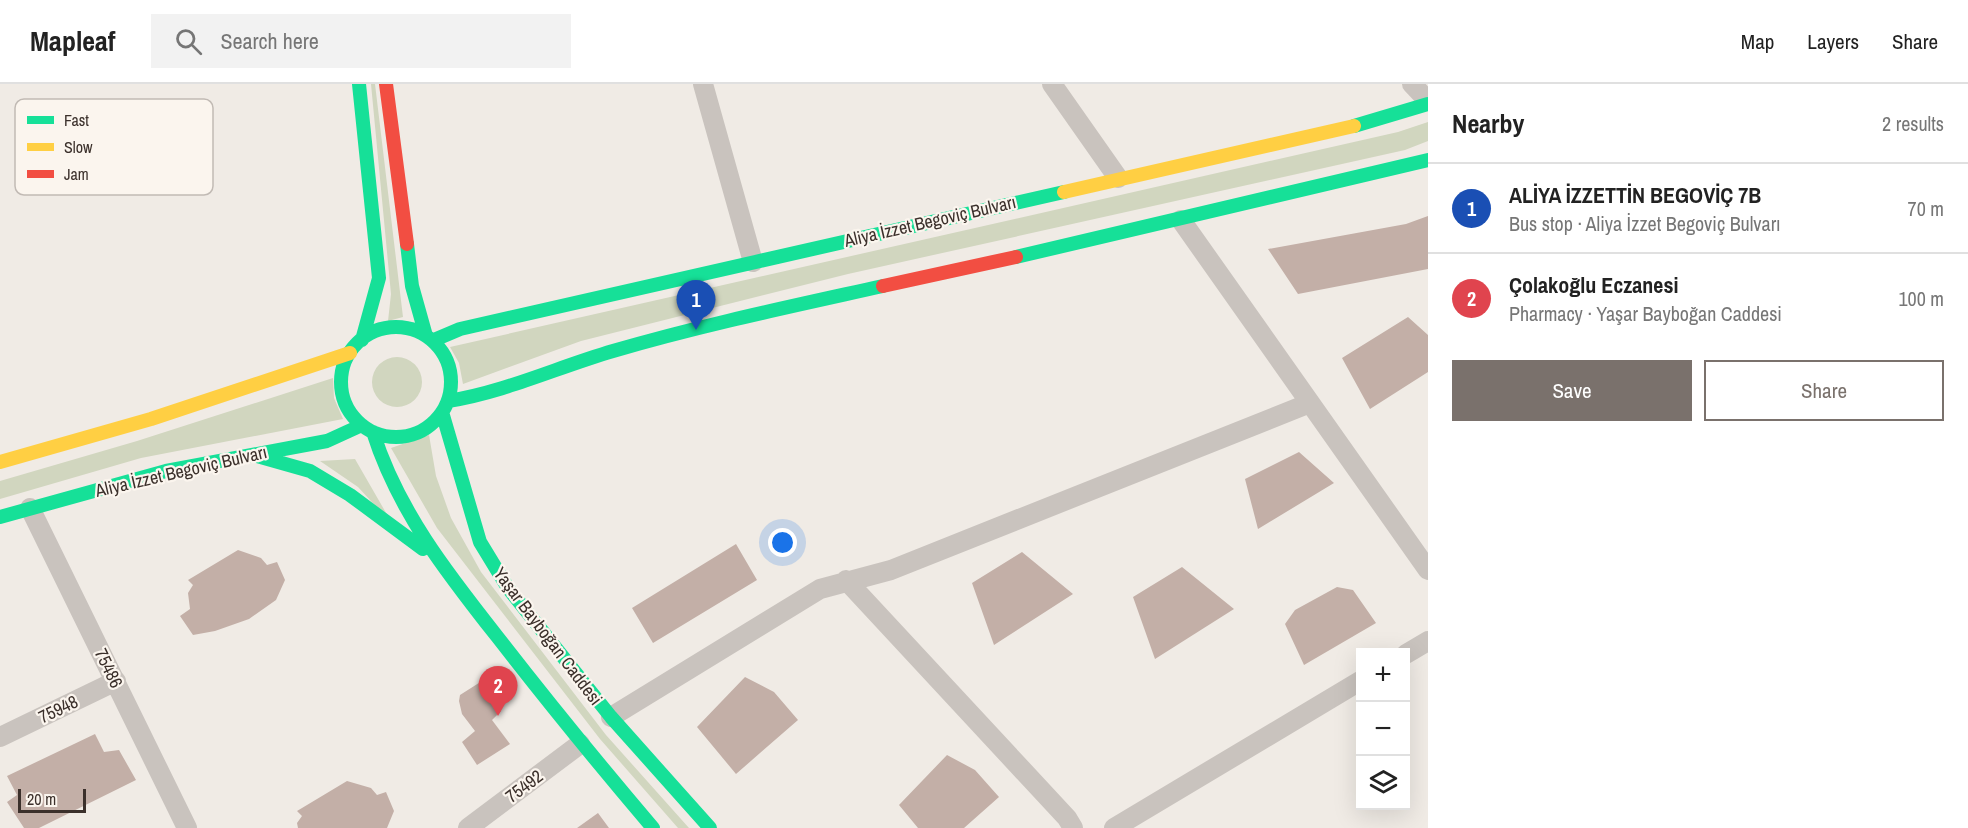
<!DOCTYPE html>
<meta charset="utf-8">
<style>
:root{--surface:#fff;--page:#f2f2f2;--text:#222;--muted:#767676;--line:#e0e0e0;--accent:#7a716c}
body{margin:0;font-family:"Archivo Narrow",sans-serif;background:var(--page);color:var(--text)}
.controls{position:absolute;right:18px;bottom:18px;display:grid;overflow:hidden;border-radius:0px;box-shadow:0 6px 24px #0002}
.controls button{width:54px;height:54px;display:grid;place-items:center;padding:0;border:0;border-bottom:2px solid var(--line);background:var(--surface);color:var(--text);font:30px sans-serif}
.scale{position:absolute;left:18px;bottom:15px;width:68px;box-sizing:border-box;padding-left:6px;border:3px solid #3b302b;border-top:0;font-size:16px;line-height:21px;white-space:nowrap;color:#3b302b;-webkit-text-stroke:4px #fbf5ee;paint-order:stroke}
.you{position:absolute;left:783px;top:459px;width:21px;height:21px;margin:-15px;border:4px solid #fff;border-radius:50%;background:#1a73e8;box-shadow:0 0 0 9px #1a73e833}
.badge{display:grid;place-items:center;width:39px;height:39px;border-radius:50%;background:var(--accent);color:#fff;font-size:20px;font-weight:700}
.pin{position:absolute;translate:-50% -50px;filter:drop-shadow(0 2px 3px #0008)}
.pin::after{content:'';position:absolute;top:32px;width:21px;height:18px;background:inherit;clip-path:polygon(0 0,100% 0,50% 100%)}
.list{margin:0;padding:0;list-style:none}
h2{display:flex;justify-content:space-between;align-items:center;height:78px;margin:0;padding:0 24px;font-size:26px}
h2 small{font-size:20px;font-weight:400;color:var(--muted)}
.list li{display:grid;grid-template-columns:39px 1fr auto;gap:18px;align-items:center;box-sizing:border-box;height:90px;padding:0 24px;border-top:2px solid var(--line)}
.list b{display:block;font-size:22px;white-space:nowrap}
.list p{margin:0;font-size:20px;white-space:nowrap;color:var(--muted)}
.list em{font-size:20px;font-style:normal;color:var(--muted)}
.actions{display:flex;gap:12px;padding:18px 24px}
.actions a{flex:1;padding:14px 0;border:2px solid var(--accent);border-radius:0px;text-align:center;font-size:21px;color:var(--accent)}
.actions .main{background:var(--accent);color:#fff}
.icon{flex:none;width:33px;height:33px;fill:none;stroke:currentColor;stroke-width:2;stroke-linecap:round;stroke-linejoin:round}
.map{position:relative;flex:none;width:1428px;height:744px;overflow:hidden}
header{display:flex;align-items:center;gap:36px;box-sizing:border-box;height:84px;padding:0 30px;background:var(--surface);border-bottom:2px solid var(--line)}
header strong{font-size:28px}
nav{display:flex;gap:33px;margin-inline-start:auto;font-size:21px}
.search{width:420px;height:54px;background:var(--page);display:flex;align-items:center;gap:15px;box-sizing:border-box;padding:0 21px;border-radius:0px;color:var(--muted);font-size:22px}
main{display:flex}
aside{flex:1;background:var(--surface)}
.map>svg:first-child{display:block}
.green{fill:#d1d6bf}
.building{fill:#c3afa7}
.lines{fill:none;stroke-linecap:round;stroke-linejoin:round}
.street{stroke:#c9c3be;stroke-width:20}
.fast{stroke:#16e098;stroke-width:14}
.slow{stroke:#ffcf43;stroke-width:14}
.jam{stroke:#f24e42;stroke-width:14}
.labels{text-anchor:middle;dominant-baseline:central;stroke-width:4.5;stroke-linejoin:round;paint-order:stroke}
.street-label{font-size:18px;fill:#3b302b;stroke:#fbf5ee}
.key{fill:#fbf5ee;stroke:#c1bab4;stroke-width:1.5}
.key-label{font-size:16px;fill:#3b302b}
</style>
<header>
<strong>Mapleaf</strong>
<div class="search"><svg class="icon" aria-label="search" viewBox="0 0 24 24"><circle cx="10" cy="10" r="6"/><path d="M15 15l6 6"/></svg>Search here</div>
<nav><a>Map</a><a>Layers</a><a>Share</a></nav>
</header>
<main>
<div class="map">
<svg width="1428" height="744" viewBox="0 0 1428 744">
<rect width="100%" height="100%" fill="#f0ebe5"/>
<!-- green -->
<path class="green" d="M371,0H375L403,233L388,237L391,210Z
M1428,38V57L1405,66L848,190L581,257L463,300L459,279L450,263L1398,48Z
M372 298a25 25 0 1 1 50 0a25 25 0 1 1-50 0Z
M333,294L334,314L343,335L141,374L0,415V397L137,357Z
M429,351L436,392L451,434L481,488L606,651L689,744H678L600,655L437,444L391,364Z
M355,375L393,441L358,403L320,377Z"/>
<!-- building -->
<path class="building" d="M1428,132V185L1298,210L1268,165L1406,140Z
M1408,233L1428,251V288L1370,325L1342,274Z
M1299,368L1334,399L1258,445L1245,395Z
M736,460L757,496L653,559L632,524Z
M238,466L261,474L267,481L277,478L285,496L276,516L249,535L215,547L193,551L180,532L190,525L188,509L193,501L188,496Z
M1022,468L1073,510L994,561L972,499Z
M1182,483L1234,525L1155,575L1133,513Z
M1337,503L1353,506L1376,539L1304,581L1285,540L1295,526Z
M745,593L774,608L798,636L736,690L697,643Z
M482,597L501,627L492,636L510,660L477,681L462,658L475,647L462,630L459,617L460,611Z
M95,650L104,668L119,666L136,696L39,744H24L7,718L17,711L7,692Z
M947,671L975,686L999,713L964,744H918L899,721Z
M347,697L371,704L377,711L386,708L394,727L387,744H298L297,739L302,732L297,727Z
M598,729L609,744H577Z"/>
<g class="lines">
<!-- street -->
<path class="street" d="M703,0L753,178
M1052,0L1118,94
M1412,0L1428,17
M1181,136L1428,486
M30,424L187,744
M846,496L1067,734L1073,744
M1406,570L1428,557
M611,633L820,505L891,486L1310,319
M0,653L116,597
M468,744L580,660
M1114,744L1360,597"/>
<!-- fast -->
<path class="fast" d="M359,0L379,194L362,256
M1354,42L1428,20
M407,160L412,202L426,252
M1016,173L1428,76
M341 298a55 55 0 1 1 110 0a55 55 0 1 1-110 0Z
M434,256L460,245L1064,108
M448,317C505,308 558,283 613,267C702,241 793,222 883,202
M442,328L480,458L508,504L611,633L710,744
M373,348C399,430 451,494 503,560C552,623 602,684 653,744
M257,372L310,387L350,411L423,465
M0,433L166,387L327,357L362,341"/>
<!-- slow -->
<path class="slow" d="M1064,108L1354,42
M0,378L151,335L350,269"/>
<!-- jam -->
<path class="jam" d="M386,0L407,160
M883,202L1016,173"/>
</g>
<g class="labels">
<!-- street labels -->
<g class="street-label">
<text transform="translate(930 137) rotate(-13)">Aliya İzzet Begoviç Bulvarı</text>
<text transform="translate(181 387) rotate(-13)">Aliya İzzet Begoviç Bulvarı</text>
<text transform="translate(548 552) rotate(53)">Yaşar Bayboğan Caddesi</text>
<text transform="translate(109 584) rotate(64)">75486</text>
<text transform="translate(58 625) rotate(-26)">75948</text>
<text transform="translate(524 702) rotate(-37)">75492</text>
</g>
</g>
<!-- legend -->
<rect x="15" y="15" width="198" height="96" rx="9" class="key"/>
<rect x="27" y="32" width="27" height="8" fill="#16e098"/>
<rect x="27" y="59" width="27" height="8" fill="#ffcf43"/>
<rect x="27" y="86" width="27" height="8" fill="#f24e42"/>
<g class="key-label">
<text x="64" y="42">Fast</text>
<text x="64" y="69">Slow</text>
<text x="64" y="96">Jam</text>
</g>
</svg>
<div class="controls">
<button>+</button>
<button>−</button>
<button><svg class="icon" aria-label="layers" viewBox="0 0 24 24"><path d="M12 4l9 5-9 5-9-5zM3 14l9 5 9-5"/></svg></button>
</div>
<div class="scale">20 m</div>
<div class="you"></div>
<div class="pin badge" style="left:696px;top:246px;background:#1a4fb4">1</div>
<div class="pin badge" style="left:498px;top:632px;background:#e0444e">2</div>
</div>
<aside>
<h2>Nearby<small>2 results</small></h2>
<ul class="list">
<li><span class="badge" style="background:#1a4fb4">1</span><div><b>ALİYA İZZETTİN BEGOVİÇ 7B</b><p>Bus stop · Aliya İzzet Begoviç Bulvarı</p></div><em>70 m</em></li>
<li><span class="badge" style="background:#e0444e">2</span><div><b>Çolakoğlu Eczanesi</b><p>Pharmacy · Yaşar Bayboğan Caddesi</p></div><em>100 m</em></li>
</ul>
<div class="actions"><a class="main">Save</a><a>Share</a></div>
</aside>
</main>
